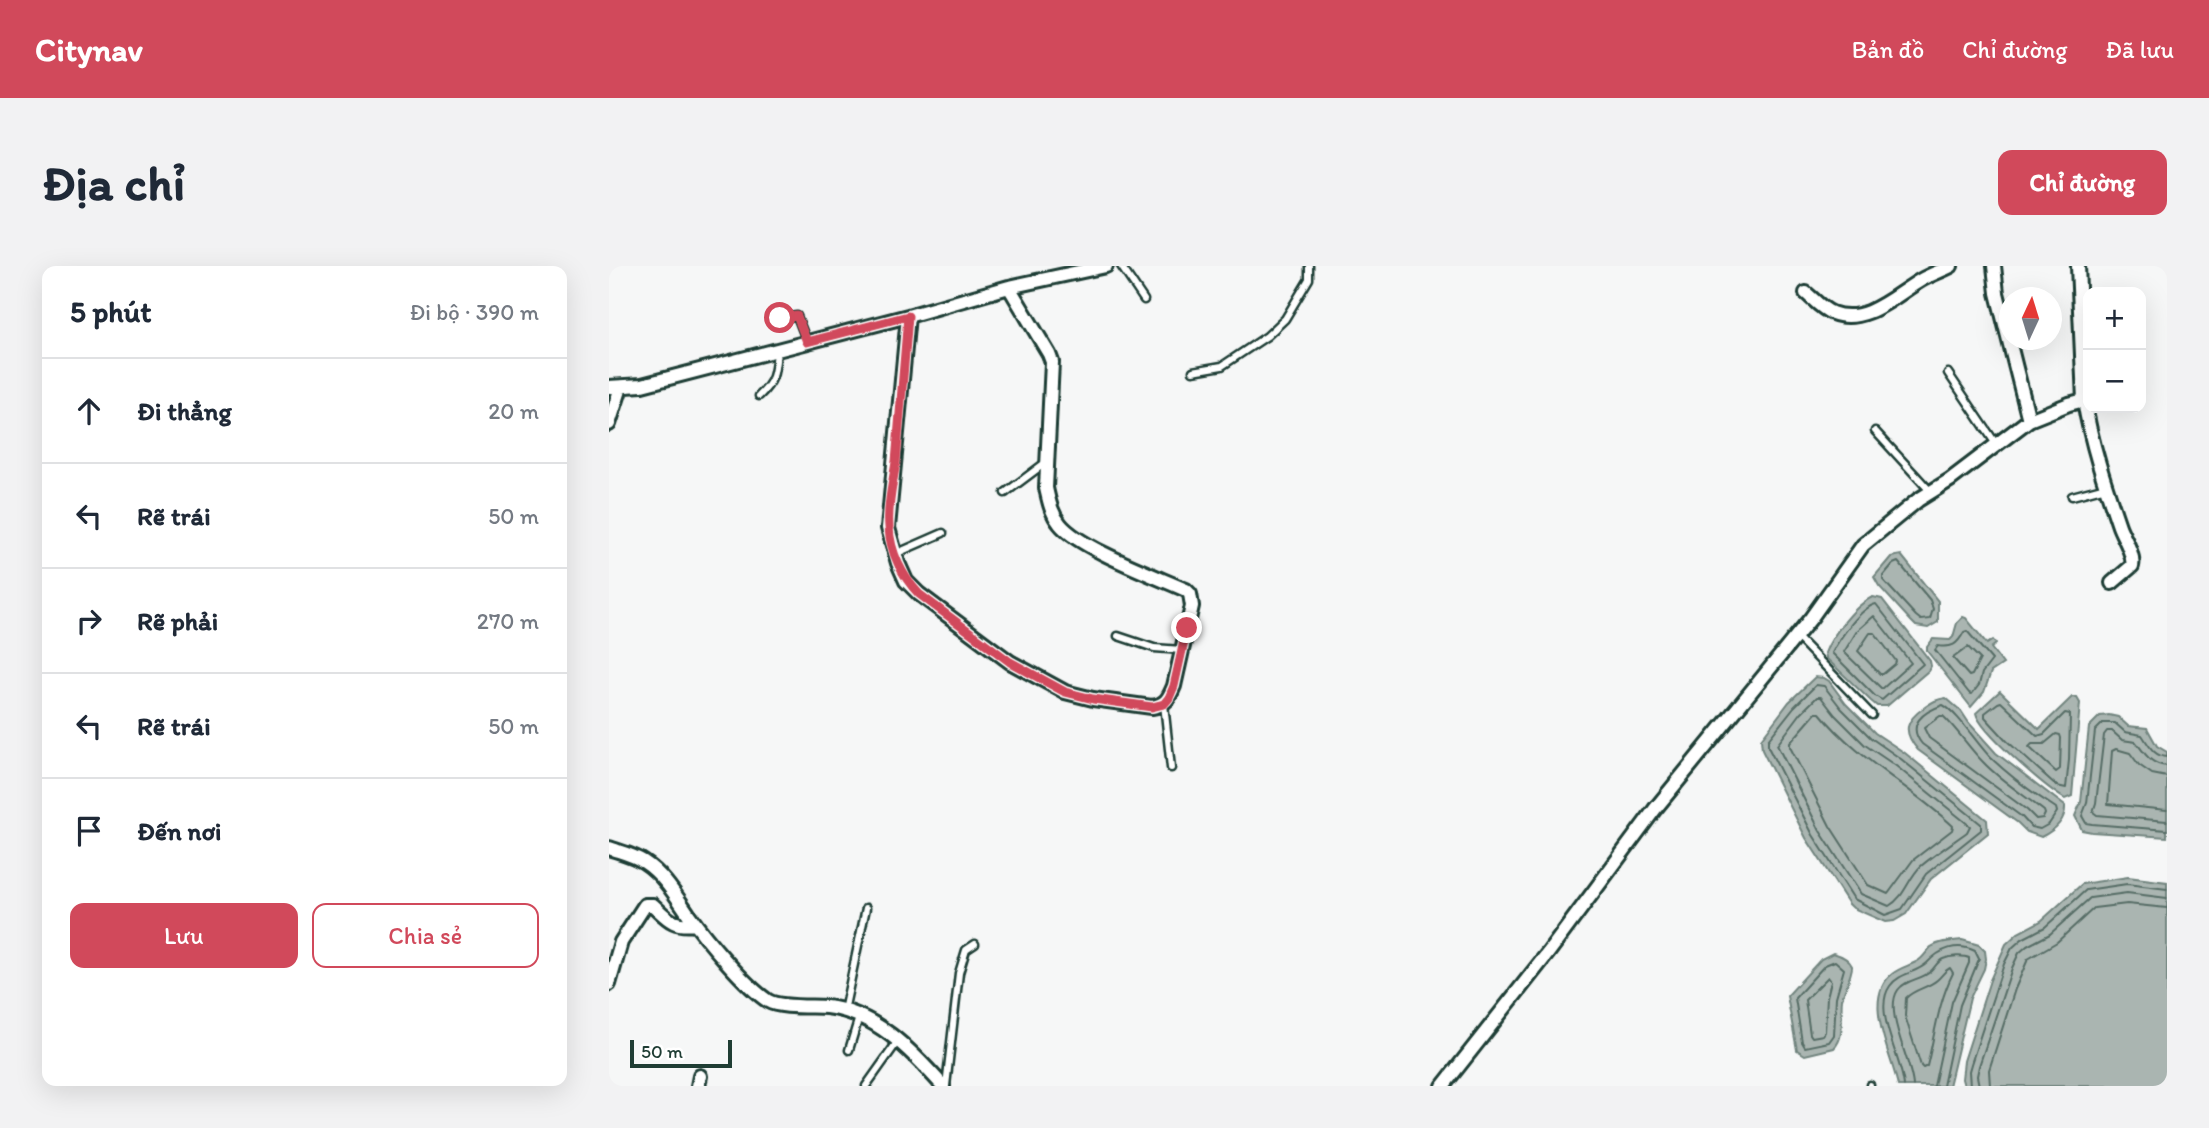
<!DOCTYPE html>
<html lang="vi">
<meta charset="utf-8">
<style>
:root{--surface:#fff;--page:#f2f2f3;--text:#1f2937;--muted:#747a83;--line:#e0e1e3;--accent:#d1495b}
body{margin:0;font-family:Itim,sans-serif;background:var(--page);color:var(--text)}
.controls{position:absolute;right:21px;top:21px;display:grid;overflow:hidden;border-radius:14px;box-shadow:0 7px 28px #0002}
.controls button{width:63px;height:63px;display:grid;place-items:center;padding:0;border:0;border-bottom:2px solid var(--line);background:var(--surface);color:var(--text);font:35px sans-serif}
.compass{position:absolute;left:1390px;top:21px;width:63px;height:63px;border-radius:50%;background:var(--surface);box-shadow:0 7px 28px #0002;rotate:4deg}
.scale{position:absolute;left:21px;bottom:18px;width:102px;box-sizing:border-box;padding-left:7px;border:4px solid #1f3d34;border-top:0;font-size:19px;line-height:24px;white-space:nowrap;color:#1f3d34;-webkit-text-stroke:5px #fff;paint-order:stroke}
.stop{position:absolute;width:21px;height:21px;margin:-16px;border:5px solid #d1495b;border-radius:50%;background:#fff}
.stop.end{background:#d1495b;border-color:#fff;box-shadow:0 2px 7px #0008}
.list{margin:0;padding:0;list-style:none}
h2{display:flex;justify-content:space-between;align-items:center;height:91px;margin:0;padding:0 28px;font-size:30px}
h2 small{font-size:23px;font-weight:400;color:var(--muted)}
.list li{display:grid;grid-template-columns:46px 1fr auto;gap:21px;align-items:center;box-sizing:border-box;height:105px;padding:0 28px;border-top:2px solid var(--line)}
.list b{display:block;font-size:26px;white-space:nowrap}
.list em{font-size:23px;font-style:normal;color:var(--muted)}
.actions{display:flex;gap:14px;padding:21px 28px}
.actions a{flex:1;padding:16px 0;border:2px solid var(--accent);border-radius:14px;text-align:center;font-size:24px;color:var(--accent)}
.actions .main{background:var(--accent);color:#fff}
.icon{flex:none;width:38px;height:38px;fill:none;stroke:currentColor;stroke-width:2;stroke-linecap:round;stroke-linejoin:round}
.map{position:relative;flex:none;width:1558px;height:820px;overflow:hidden;border-radius:14px}
header{display:flex;align-items:center;gap:42px;box-sizing:border-box;height:98px;padding:0 35px;background:var(--accent);color:#fff}
header strong{font-size:33px}
nav{display:flex;gap:38px;margin-inline-start:auto;font-size:24px}
.intro{display:flex;align-items:center;justify-content:space-between;box-sizing:border-box;height:168px;padding:0 42px}
h1{margin:0;font-size:49px}
.button{padding:18px 32px;border-radius:14px;background:var(--accent);color:#fff;font-size:24px;font-weight:700}
main{display:flex;gap:42px;padding:0 42px}
aside{flex:1;background:var(--surface);border-radius:14px;box-shadow:0 7px 28px #0002}
.map>svg:first-child{display:block}
.water{fill:#aab5b1;stroke:#72857f;stroke-width:2}
.lines{fill:none;stroke-linecap:round;stroke-linejoin:round}
.shore{stroke:#576d66;stroke-width:2}
.service-casing{stroke:#1f3d34;stroke-width:11}
.minor-casing{stroke:#1f3d34;stroke-width:18}
.service{stroke:#fff;stroke-width:6}
.minor{stroke:#fff;stroke-width:12}
.route{stroke:#d1495b;stroke-width:9}
</style>
<header>
<strong>Citynav</strong>
<nav><a>Bản đồ</a><a>Chỉ đường</a><a>Đã lưu</a></nav>
</header>
<div class="intro"><h1>Địa chỉ</h1><a class="button">Chỉ đường</a></div>
<main>
<aside>
<h2>5 phút<small>Đi bộ · 390 m</small></h2>
<ul class="list">
<li><svg class="icon" aria-label="ahead" viewBox="0 0 24 24"><path d="M12 20V5M6 11l6-6 6 6"/></svg><div><b>Đi thẳng</b></div><em>20 m</em></li>
<li><svg class="icon" aria-label="left" viewBox="0 0 24 24"><path d="M17 20v-9H6M10 6l-5 5 5 5"/></svg><div><b>Rẽ trái</b></div><em>50 m</em></li>
<li><svg class="icon" aria-label="right" viewBox="0 0 24 24"><path d="M7 20v-9h11M14 6l5 5-5 5"/></svg><div><b>Rẽ phải</b></div><em>270 m</em></li>
<li><svg class="icon" aria-label="left" viewBox="0 0 24 24"><path d="M17 20v-9H6M10 6l-5 5 5 5"/></svg><div><b>Rẽ trái</b></div><em>50 m</em></li>
<li><svg class="icon" aria-label="arrive" viewBox="0 0 24 24"><path d="M6 21V4h12l-3 4 3 4H6"/></svg><div><b>Đến nơi</b></div></li>
</ul>
<div class="actions"><a class="main">Lưu</a><a>Chia sẻ</a></div>
</aside>
<div class="map">
<svg width="1558" height="820" viewBox="0 0 1558 820">
<rect width="100%" height="100%" fill="#f6f7f7"/>
<filter id="ink" filterUnits="userSpaceOnUse"><feTurbulence type="fractalNoise" baseFrequency=".0143" numOctaves="2"/><feDisplacementMap in="SourceGraphic" scale="14" xChannelSelector="R" yChannelSelector="G"/><feConvolveMatrix kernelMatrix="1 2 1 2 8 2 1 2 1" color-interpolation-filters="sRGB"/></filter>
<g filter="url(#ink)">
<!-- water -->
<path class="water" d="M1292,289L1329,335V356L1319,362L1307,360L1302,355L1270,320L1265,311L1282,291Z
M1264,331L1273,333L1321,395L1322,400L1319,405L1278,440H1268L1262,435L1217,392L1216,387C1222,370 1248,337 1264,331Z
M1354,351L1357,352L1378,378L1384,374L1387,378L1382,382L1394,398L1382,406L1375,426L1362,441L1318,385V381L1324,373L1341,374L1344,371L1348,357Z
M1206,411L1215,412L1220,415L1237,438L1266,467L1296,487L1378,554L1379,567L1322,613L1297,648L1285,655L1276,656L1244,642L1240,638L1197,572L1153,484L1152,473L1180,436Z
M1391,425L1430,463L1463,431L1468,432L1471,437L1463,530L1456,533C1438,522 1371,466 1367,447Z
M1337,432L1352,445L1360,457L1387,487L1456,540C1457,555 1444,565 1432,571L1418,566L1409,557L1309,484C1293,465 1296,455 1316,441C1323,436 1328,433 1337,432Z
M1500,449L1509,451L1519,460L1538,462L1548,480L1558,486V571L1483,566L1473,564L1466,550L1472,536L1480,461L1491,450Z
M1519,611L1558,616V820H1355L1353,813L1355,795L1381,714L1397,678L1409,667L1432,655L1473,618Z
M1353,674L1370,679L1376,685L1377,693L1375,703L1361,732L1340,820H1289C1283,789 1252,733 1283,708C1290,702 1299,700 1307,696C1314,693 1317,686 1322,681C1331,675 1343,675 1353,674Z
M1224,687C1231,689 1240,693 1243,700C1244,705 1235,725 1233,733C1231,749 1237,770 1225,782L1196,789L1188,784L1178,730L1212,693Z"/>
<g class="lines">
<!-- shore -->
<path class="shore" d="M1289,296L1321,334L1324,343L1321,353L1312,354L1307,350L1274,314V310L1284,298Z
M1267,338L1314,398L1273,434L1266,430L1223,387C1230,373 1252,341 1267,338Z
M1265,350L1302,397L1273,423L1235,386L1248,365Z
M1358,365L1383,394L1373,407L1370,419L1363,428L1360,427L1326,384L1329,380C1343,382 1348,379 1355,366Z
M1261,367H1266L1287,395L1286,398L1274,408H1271L1249,385Z
M1359,381L1371,393L1363,409L1360,410L1344,392Z
M1207,419L1215,420L1232,442L1262,472L1292,493L1372,558V564L1317,608L1293,643L1276,649L1245,633L1204,569L1159,481V474L1185,441Z
M1208,431H1212L1226,449L1256,479L1287,500L1361,560L1358,566C1343,577 1326,588 1312,600C1299,612 1296,631 1280,640L1252,628L1211,565L1168,479L1192,447Z
M1392,436L1428,470L1435,468L1456,447L1461,448L1460,494L1457,522L1448,520L1398,475L1376,451V447L1389,437Z
M1334,439C1349,447 1368,478 1382,492C1401,510 1425,528 1447,542L1448,546L1440,558L1431,563L1422,561L1413,551L1313,478C1297,458 1314,446 1334,439Z
M1207,447H1211C1248,493 1301,520 1344,560L1343,564L1304,594L1279,628L1259,619L1221,560L1181,481V477Z
M1331,450H1334C1348,463 1360,482 1374,496C1392,515 1415,529 1435,545L1436,548L1434,552L1427,553L1418,544L1320,472L1315,462Z
M1447,468L1451,469L1452,472L1451,503L1447,506L1420,481L1423,478H1435Z
M1558,491C1544,490 1540,479 1533,469L1516,466L1506,457H1494L1486,465L1478,537L1473,550L1477,557L1483,558L1558,564
M1558,500C1542,499 1536,488 1527,476L1513,474L1503,465H1498L1495,469L1487,537L1484,546L1488,549L1558,555
M1558,511L1543,508L1530,499L1521,487L1507,483L1503,485L1499,538L1558,544
M1226,695L1235,703L1227,731L1225,769L1220,776L1196,781L1193,776L1186,732L1216,699Z
M1341,702L1344,707C1329,737 1326,768 1318,800L1314,802L1312,800L1296,750L1297,732C1305,723 1319,722 1328,714C1333,710 1335,705 1341,702Z
M1219,711L1222,715L1218,731L1216,766L1214,769L1203,771L1201,768L1196,734Z
M1295,820C1293,792 1263,745 1281,720C1290,707 1308,707 1318,697C1331,683 1348,676 1366,685L1370,693L1351,739L1334,820
M1304,820C1303,795 1274,746 1289,724C1297,713 1313,714 1322,705C1326,701 1329,695 1334,693C1341,690 1354,689 1360,692V697L1343,736L1325,820
M1361,820L1360,805L1362,798L1395,698L1403,682L1413,673L1436,661L1477,624L1518,618L1558,623
M1370,820L1368,810L1370,800L1403,702L1410,687L1418,680L1441,668L1481,632L1518,627L1558,632
M1381,820L1380,804L1406,723L1419,693L1448,676L1485,642L1518,638L1558,642"/>
<!-- service casing -->
<g class="service-casing">
<path id="service" d="M512,0L535,34
M171,52L188,50L198,76
M584,105L613,100L658,70L676,53L700,13V0
M1339,107L1387,178
M150,130C166,115 166,106 168,85
M1266,165L1322,226
M396,227L436,197
M1463,230L1497,221
M286,288L334,267
M509,370L545,382L573,384
M1187,370L1263,449
M555,438L562,502
M235,745L257,642
M240,784L250,751
M257,820L289,775
M337,820L350,707L357,684L366,678
M1261,820V819"/>
</g>
<!-- minor casing -->
<g class="minor-casing">
<path id="minor" d="M1385,0L1388,27L1420,154
M1469,0L1475,134
M1197,27C1204,33 1214,44 1223,47C1256,60 1286,29 1312,14C1321,9 1332,5 1342,0
M299,50L279,262L289,297L297,315L310,328L401,396L456,426L484,433L543,441C557,439 560,432 565,420L583,340L581,328L577,324C546,310 470,282 451,258C442,247 440,235 437,222L443,96L440,88L400,21
M0,121L33,119L299,50L400,21L497,0
M0,158L12,121
M0,582C11,586 25,589 35,596C54,608 67,630 80,649C96,672 136,720 159,735C171,742 202,740 217,741C266,746 303,785 334,820
M0,718L12,676L36,639H44C59,653 64,661 86,658
M89,820L91,810
M834,820L939,687L1046,543L1202,352L1254,279L1309,234L1341,214L1420,154L1460,138L1475,134C1482,177 1496,219 1510,260C1514,271 1526,289 1523,300L1503,317"/>
</g>
<!-- service -->
<use href="#service" class="service"/>
<!-- minor -->
<use href="#minor" class="minor"/>
</g>
</g>
<g class="lines" filter="url(#ink)">
<!-- route -->
<path class="route" d="M171,52L188,50L198,76L299,50C295,99 291,148 287,196C284,217 278,239 280,261C281,286 293,310 310,328L401,396L456,426L484,433L543,441L555,438L560,432L565,420L578,362"/>
</g>
</svg>
<div class="controls">
<button>+</button>
<button>−</button>
</div>
<svg class="compass" viewBox="-18 -18 36 36"><path d="M0-13l5 13h-10z" fill="#e53935"/><path d="M0 13l5-13h-10z" fill="#747a83"/></svg>
<div class="scale">50 m</div>
<div class="stop" style="left:171px;top:52px"></div>
<div class="stop end" style="left:578px;top:362px"></div>
</div>
</main>
